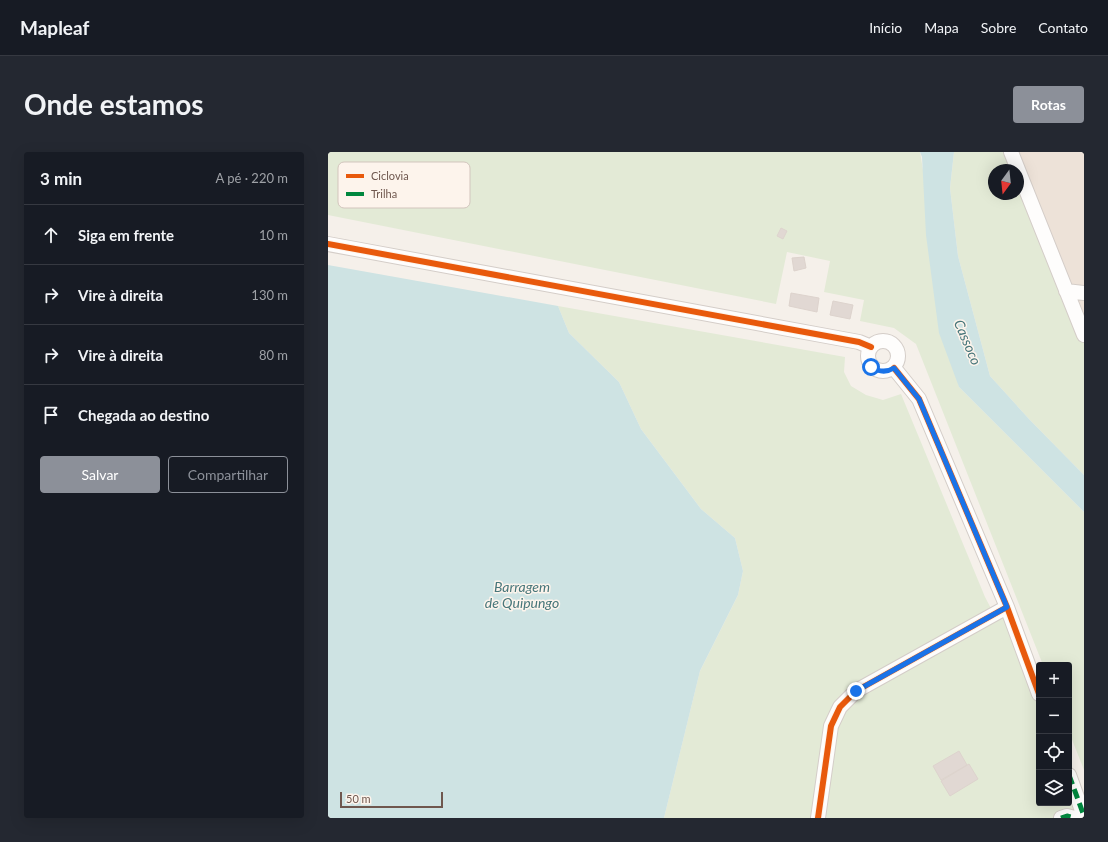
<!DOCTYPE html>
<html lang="pt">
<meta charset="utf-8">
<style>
:root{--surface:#171b24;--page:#242831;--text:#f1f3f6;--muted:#9ea1a6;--line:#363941;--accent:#8c9099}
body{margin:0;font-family:Lato,sans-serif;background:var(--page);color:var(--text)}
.controls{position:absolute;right:12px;bottom:12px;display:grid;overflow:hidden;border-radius:4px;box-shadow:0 4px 16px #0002}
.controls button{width:36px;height:36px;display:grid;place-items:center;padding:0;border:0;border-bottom:1px solid var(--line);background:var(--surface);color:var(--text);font:20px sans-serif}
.compass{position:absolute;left:660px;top:12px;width:36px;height:36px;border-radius:50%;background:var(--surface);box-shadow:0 4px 16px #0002;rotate:195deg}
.scale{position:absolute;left:12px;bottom:10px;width:103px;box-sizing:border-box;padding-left:4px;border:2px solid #6f574e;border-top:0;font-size:11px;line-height:14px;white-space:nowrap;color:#6f574e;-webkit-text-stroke:3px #fdf4ec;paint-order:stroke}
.stop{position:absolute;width:12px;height:12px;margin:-9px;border:3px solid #1a73e8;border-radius:50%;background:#fff}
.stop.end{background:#1a73e8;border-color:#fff;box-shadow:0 1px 4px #0008}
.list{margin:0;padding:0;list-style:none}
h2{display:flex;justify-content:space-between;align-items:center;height:52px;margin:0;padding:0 16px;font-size:17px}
h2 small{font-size:13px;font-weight:400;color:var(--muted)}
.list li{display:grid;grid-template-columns:26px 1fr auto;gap:12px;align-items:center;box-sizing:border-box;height:60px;padding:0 16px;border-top:1px solid var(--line)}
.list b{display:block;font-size:15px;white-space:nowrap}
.list em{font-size:13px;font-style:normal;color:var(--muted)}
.actions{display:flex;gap:8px;padding:12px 16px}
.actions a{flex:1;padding:9px 0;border:1px solid var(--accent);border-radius:4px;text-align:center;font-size:14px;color:var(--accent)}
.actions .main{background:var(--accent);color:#fff}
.icon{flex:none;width:22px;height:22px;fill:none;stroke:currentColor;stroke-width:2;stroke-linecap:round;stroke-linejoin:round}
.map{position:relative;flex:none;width:756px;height:666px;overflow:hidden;border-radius:4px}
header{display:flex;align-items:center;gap:24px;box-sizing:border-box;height:56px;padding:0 20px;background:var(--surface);border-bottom:1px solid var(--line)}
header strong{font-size:19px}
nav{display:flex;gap:22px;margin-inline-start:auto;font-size:14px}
.intro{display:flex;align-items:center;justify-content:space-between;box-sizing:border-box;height:96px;padding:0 24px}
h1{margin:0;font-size:28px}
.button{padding:10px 18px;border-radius:4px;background:var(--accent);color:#fff;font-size:14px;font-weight:700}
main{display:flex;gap:24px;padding:0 24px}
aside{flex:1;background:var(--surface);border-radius:4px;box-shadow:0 4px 16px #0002}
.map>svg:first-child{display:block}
.residential{fill:#ede2d8}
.green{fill:#e3ead6;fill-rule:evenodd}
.water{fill:#cee3e3}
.building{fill:#e1d8d3;stroke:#ddd3cd}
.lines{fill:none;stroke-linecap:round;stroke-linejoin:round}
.minor-casing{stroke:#d4cdc8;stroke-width:16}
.minor{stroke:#fefdfc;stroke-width:14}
.quiet{stroke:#00873e;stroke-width:5;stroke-dasharray:10 5;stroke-linecap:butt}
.cycleway-casing{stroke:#fdf4ec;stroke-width:8}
.cycleway{stroke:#e8590c;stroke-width:6}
.route{stroke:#1a73e8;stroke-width:5}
.labels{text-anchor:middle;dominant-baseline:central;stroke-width:3;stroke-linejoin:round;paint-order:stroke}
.water-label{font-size:14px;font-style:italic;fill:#47767a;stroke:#fdf4ec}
.key{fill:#fdf4ec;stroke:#d2c5bd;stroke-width:1}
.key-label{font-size:11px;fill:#6f574e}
</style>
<header>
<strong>Mapleaf</strong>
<nav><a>Início</a><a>Mapa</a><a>Sobre</a><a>Contato</a></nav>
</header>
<div class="intro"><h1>Onde estamos</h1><a class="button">Rotas</a></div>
<main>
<aside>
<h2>3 min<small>A pé · 220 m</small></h2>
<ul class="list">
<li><svg class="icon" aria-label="ahead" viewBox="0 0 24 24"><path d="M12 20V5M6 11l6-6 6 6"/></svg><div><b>Siga em frente</b></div><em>10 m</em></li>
<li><svg class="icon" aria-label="right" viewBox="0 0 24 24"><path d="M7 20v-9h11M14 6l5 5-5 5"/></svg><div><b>Vire à direita</b></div><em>130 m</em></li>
<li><svg class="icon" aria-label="right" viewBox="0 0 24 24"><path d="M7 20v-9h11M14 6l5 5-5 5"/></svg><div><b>Vire à direita</b></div><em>80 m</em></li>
<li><svg class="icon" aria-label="arrive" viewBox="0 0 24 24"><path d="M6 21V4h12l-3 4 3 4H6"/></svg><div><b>Chegada ao destino</b></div></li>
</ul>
<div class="actions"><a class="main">Salvar</a><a>Compartilhar</a></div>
</aside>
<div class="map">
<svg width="756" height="666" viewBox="0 0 756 666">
<rect width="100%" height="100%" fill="#f5f0ea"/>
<!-- residential -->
<path class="residential" d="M683,0H756V183Z"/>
<!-- green -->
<path class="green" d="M0,0H592L631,235L756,360V618L741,580V513H715L588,192L566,176L532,169L536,148L496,140L502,109L459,100L448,152L0,63Z
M626,0H683L756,183V323L701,267L662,224L630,104L622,36ZM666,18H690V42H666Z
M230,154L517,205L516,220L523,234L538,243L555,248L573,242L657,445L666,462L679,455L711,542V651H741V623L756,666H336L372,519L410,443L415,419L407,386L373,357L313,277L291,230L241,181Z"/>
<!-- water -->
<path class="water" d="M592,0H626L622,36L630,104L662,224L701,267L756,323V360L631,235L611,181L598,83L594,5Z
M0,113L230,154L241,181L291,230L313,277L373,357L407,386L415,419L410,443L372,519L336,666H0Z"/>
<!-- building -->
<path class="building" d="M453,76L459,79L455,87L449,84Z
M476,105L478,116L466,119L464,106Z
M463,141L491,146L489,160L461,154Z
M505,149L525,153L522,167L502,163Z
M631,599L639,613L613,628L605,614Z
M641,612L650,627L622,644L613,629Z"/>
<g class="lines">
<!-- minor casing -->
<g class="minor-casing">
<path id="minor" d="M683,0L756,183
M0,92L531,190L543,195
M738,139L756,141
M540 204a15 15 0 1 1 30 0a15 15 0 1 1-30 0Z
M566,216L591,247L679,455L711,542
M741,623L756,664
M490,666L503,574L512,555L528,539L679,455
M733,666L739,664L747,666"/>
</g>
<!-- minor -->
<use href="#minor" class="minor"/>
<!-- quiet -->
<path class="quiet" d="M741,623L756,664
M733,666L739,664L747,666"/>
<!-- cycleway casing -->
<g class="cycleway-casing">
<path id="cycleway" d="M0,92L531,190L543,195
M566,216L591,247L679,455L711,542
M490,666L503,574L512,555L528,539L679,455"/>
</g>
<!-- cycleway -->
<use href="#cycleway" class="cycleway"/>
</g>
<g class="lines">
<!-- route -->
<path class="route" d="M528,539L679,455L591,247L566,216C558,221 551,220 543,215"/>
</g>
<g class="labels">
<!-- water labels -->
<g class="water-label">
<text transform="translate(640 190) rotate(67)">Cassoco</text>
<text x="194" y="434">Barragem<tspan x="194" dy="16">de Quipungo</tspan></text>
</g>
</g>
<!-- legend -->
<rect x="10" y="10" width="132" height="46" rx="6" class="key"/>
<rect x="18" y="22" width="18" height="4" fill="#e8590c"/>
<rect x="18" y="40" width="18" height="4" fill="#00873e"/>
<g class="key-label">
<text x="43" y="28">Ciclovia</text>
<text x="43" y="46">Trilha</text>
</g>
</svg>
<div class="controls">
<button>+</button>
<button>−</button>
<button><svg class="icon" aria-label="locate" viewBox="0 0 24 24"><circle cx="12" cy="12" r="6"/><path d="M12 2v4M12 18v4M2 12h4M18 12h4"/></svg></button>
<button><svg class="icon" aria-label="layers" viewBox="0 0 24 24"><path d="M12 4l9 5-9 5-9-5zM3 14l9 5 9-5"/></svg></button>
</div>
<svg class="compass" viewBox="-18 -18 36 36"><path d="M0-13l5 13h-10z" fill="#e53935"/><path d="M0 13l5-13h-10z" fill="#9ea1a6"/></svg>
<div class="scale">50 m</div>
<div class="stop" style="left:543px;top:215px"></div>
<div class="stop end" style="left:528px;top:539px"></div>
</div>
</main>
